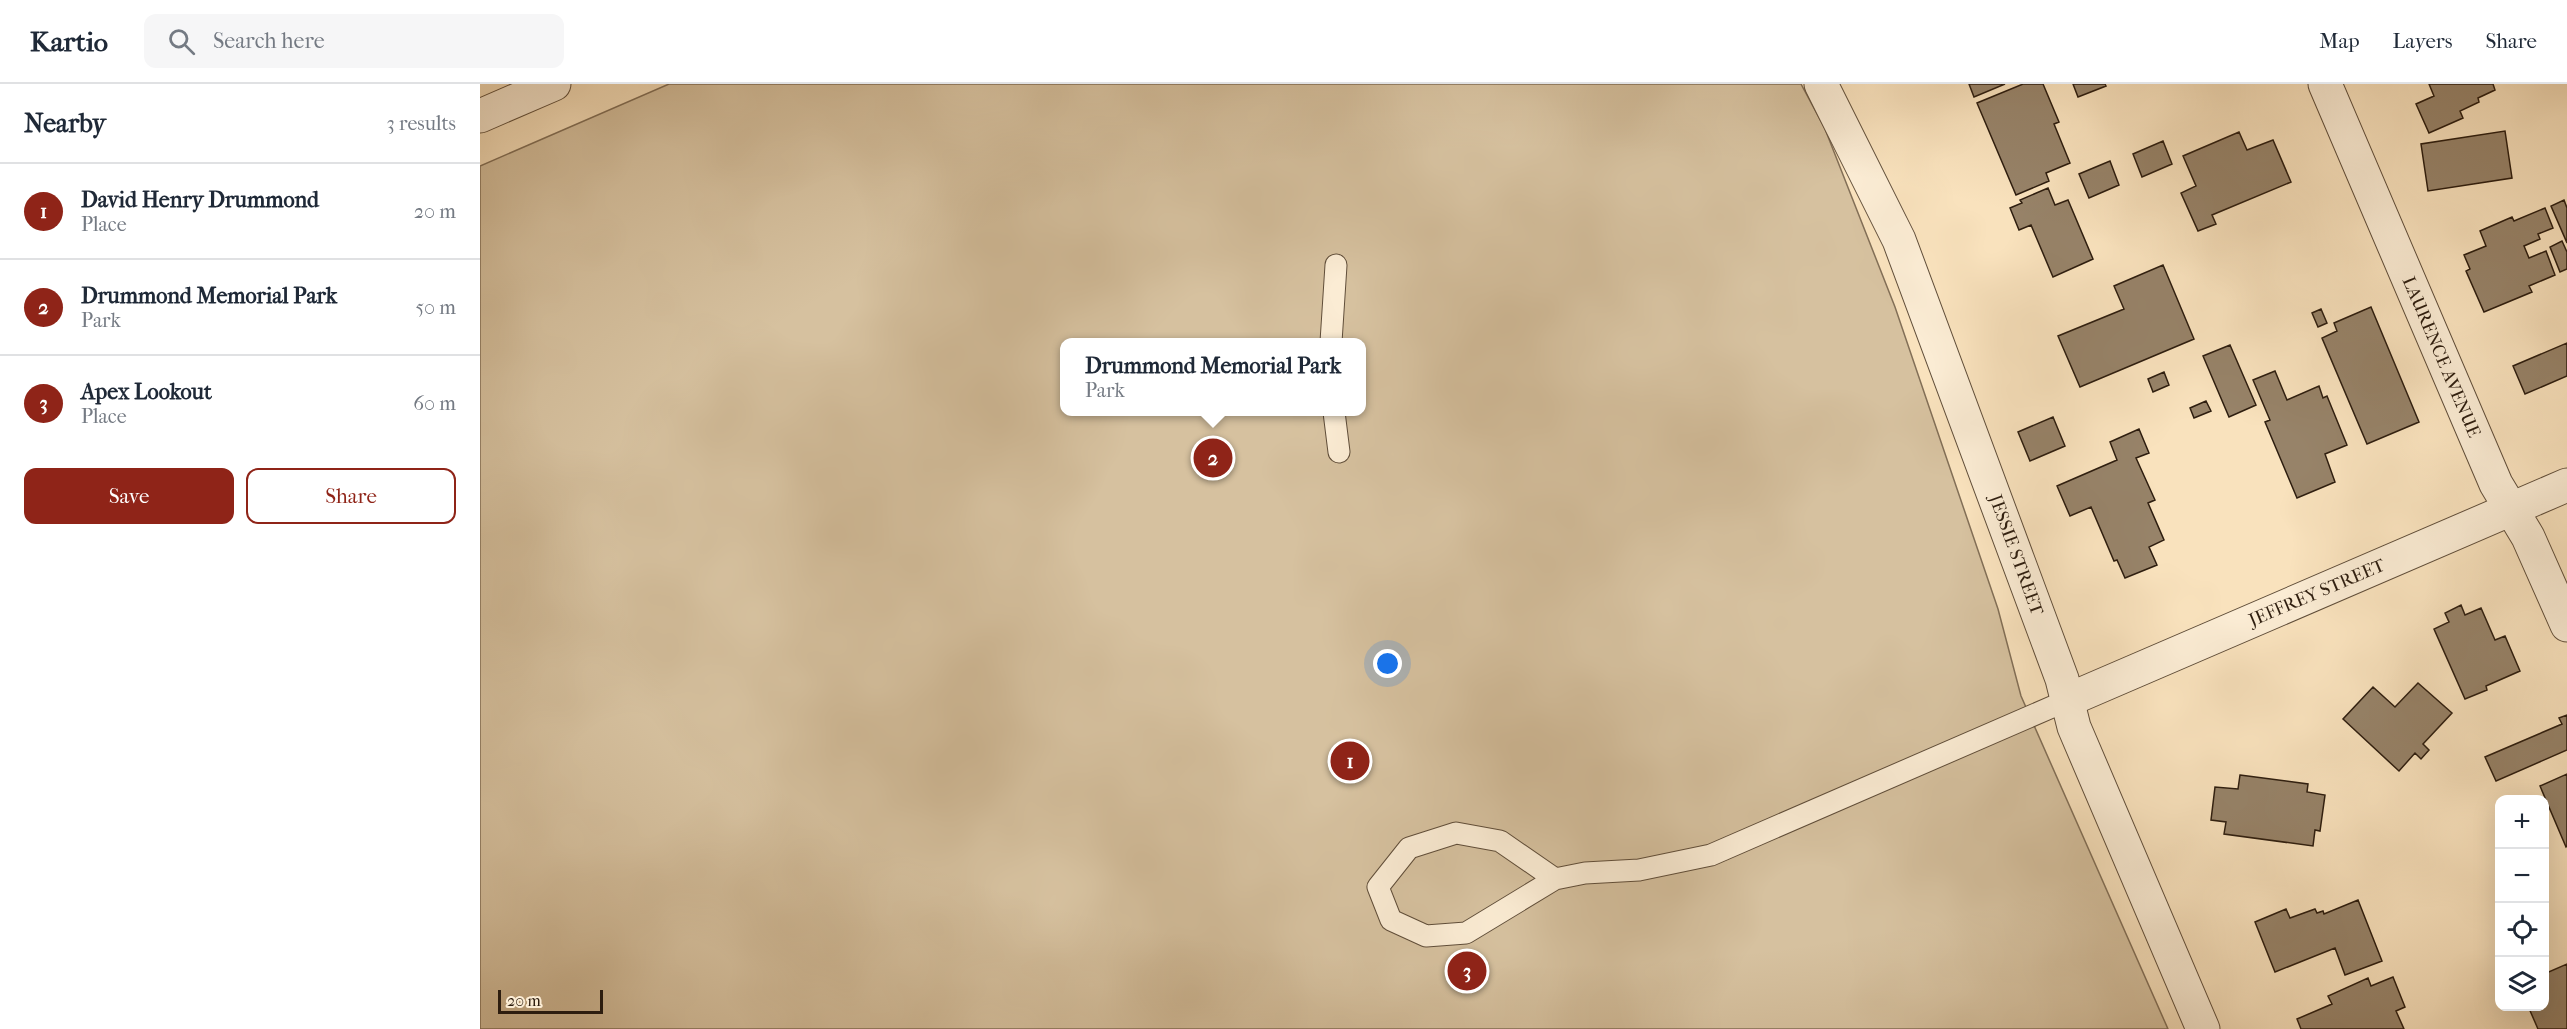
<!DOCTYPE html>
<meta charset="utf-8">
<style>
:root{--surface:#fff;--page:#f6f6f7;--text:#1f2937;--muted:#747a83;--line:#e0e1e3;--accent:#8f2418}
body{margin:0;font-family:"IM FELL French Canon",serif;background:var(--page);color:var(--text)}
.controls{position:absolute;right:18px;bottom:18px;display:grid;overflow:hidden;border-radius:12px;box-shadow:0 6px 24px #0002}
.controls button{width:54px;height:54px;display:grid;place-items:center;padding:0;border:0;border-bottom:2px solid var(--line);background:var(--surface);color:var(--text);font:30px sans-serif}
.scale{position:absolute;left:18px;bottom:15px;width:105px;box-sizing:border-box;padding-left:6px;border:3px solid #2d1d0f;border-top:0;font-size:16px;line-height:21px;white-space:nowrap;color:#2d1d0f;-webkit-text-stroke:4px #fbecd4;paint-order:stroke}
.you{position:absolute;left:908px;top:580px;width:21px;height:21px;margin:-15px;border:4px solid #fff;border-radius:50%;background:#1a73e8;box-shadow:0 0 0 9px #1a73e833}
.badge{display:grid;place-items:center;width:39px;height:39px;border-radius:50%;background:var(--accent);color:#fff;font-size:20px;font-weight:700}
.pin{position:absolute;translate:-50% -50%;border:3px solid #fff;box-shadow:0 2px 6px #0006}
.popup{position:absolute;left:580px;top:254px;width:306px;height:78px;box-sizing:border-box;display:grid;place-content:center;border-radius:12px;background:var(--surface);filter:drop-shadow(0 2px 4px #0005);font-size:20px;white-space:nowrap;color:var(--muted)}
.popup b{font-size:22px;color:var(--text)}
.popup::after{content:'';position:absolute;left:50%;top:100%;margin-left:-12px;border:12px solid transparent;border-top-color:var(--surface)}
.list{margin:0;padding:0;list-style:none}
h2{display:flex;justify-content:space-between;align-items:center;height:78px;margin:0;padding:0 24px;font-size:26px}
h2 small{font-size:20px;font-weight:400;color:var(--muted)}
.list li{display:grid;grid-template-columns:39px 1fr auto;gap:18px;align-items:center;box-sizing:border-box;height:96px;padding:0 24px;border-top:2px solid var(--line)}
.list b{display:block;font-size:22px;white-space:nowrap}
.list p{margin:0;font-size:20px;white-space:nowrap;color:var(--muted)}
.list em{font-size:20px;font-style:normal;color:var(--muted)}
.actions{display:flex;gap:12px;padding:18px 24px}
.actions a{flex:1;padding:14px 0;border:2px solid var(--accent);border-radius:12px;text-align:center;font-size:21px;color:var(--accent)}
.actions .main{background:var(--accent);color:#fff}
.icon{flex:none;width:33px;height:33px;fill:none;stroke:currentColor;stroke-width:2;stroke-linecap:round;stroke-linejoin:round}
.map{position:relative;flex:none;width:2087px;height:945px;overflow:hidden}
header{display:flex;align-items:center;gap:36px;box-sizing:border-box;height:84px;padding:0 30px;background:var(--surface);border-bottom:2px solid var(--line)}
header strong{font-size:28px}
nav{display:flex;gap:33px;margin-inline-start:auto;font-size:21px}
.search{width:420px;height:54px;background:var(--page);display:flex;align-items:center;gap:15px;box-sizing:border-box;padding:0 21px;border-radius:12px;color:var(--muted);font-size:22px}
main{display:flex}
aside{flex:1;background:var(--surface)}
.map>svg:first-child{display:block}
.green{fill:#d6c19f;stroke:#826f57;stroke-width:1.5;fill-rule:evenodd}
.building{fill:#978369;stroke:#2d1d0f;stroke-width:1.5}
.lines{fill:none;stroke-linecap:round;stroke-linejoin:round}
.service-casing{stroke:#604e3a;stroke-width:23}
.minor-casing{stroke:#604e3a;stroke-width:35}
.service{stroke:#fbecd4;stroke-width:21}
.minor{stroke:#fbecd4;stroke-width:33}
.labels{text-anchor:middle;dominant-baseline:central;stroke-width:5;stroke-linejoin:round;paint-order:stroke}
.street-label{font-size:18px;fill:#2d1d0f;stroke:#fbecd4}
</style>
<header>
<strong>Kartio</strong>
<div class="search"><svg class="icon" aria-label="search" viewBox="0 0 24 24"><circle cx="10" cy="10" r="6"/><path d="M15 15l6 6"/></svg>Search here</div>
<nav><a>Map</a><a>Layers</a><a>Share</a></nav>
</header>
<main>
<aside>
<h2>Nearby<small>3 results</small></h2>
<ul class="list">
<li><span class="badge">1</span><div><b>David Henry Drummond</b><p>Place</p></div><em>20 m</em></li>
<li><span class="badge">2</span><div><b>Drummond Memorial Park</b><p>Park</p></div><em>50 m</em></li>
<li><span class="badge">3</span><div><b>Apex Lookout</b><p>Place</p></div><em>60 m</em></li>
</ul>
<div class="actions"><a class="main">Save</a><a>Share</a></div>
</aside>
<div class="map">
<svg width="2087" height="945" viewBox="0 0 2087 945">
<rect width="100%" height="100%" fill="#f9e2bd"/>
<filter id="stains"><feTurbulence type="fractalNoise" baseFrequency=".00333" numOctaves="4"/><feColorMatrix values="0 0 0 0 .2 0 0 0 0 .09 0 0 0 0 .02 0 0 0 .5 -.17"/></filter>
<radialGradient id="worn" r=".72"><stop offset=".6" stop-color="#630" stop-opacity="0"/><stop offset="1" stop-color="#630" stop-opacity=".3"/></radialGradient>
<!-- green -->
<path class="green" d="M189,0H1321L1345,45L1415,223L1518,525L1541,612L1688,945H0V82ZM584,258H882V328H584Z"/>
<!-- building -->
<path class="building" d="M1489,0H1525L1494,13Z
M1543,0H1563L1579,38L1574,40L1590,79L1566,89L1569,97L1536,111L1497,19Z
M1593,0H1625L1626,2L1598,13Z
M1949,0H2013L2015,6L1998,14L1999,18L1980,27L1983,34L1949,49L1936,20L1954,12Z
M2025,47L2032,94L1948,107L1941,60Z
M1759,48L1767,66L1793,56L1811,98L1732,131L1736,140L1718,147L1701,109L1716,102L1703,72Z
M1683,57L1692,80L1662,93L1653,70Z
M1630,77L1639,101L1609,114L1599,90Z
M1568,104L1575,121L1588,116L1613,175L1573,193L1551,141L1539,146L1530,124L1542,119L1540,116Z
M2084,116L2087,124V159L2071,122Z
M2065,124L2073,144L2058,150L2060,155L2044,162L2049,174L2066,167L2075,191L2049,202L2052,208L2004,228L1986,187L1990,185L1984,171L2006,162L2000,147L2032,133L2034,137Z
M2082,157L2087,168V185L2080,188L2070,163Z
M1683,181L1714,255L1600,303L1578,252L1644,225L1634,202Z
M1891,223L1939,338L1887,360L1842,254L1857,247L1854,239Z
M1841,225L1847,239L1838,243L1832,229Z
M2087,259V292L2045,310L2033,282Z
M1750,261L1776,321L1749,333L1723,272Z
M1795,287L1807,316L1839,302L1843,314L1847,312L1867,361L1845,370L1855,398L1817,414L1785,338L1790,336L1773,296Z
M1684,288L1689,301L1673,308L1668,295Z
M1726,317L1731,327L1714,334L1710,324Z
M1573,333L1585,362L1550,377L1538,348Z
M1659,345L1669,369L1656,374L1675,416L1668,419L1684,456L1669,463L1677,481L1645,494L1637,476L1634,477L1611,423L1590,432L1577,402L1637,376L1630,358Z
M1981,521L1985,531L2001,524L2015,556L2025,552L2040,587L2006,602L2007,606L1985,615L1954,545L1969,538L1965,529Z
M1938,599L1972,629L1943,660L1949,666L1941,675L1935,669L1919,687L1863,635L1893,603L1915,623Z
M2087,631V666L2016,697L2005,673L2082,640L2079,634Z
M2087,690V762L2086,763L2060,702Z
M1760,691L1828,700L1827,708L1845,711L1840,747L1835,746L1833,762L1744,750L1746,738L1731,736L1735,703L1758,705Z
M1878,816L1902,877L1865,891L1855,864L1795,888L1775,838L1806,825L1810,834L1835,825L1837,829L1843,827L1844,830Z
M2087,880V945H2058L2048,922H2064V890Z
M1913,893L1925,923L1916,927L1924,945H1821L1817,935L1852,920L1848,912L1888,894L1891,902Z"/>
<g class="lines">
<!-- service casing -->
<g class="service-casing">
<path id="service" d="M851,258L856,181
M854,328L859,368
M1075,795L1020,757L976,749L929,764L898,803L911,836L946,852L986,849L1075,795L1105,789L1159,786L1231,771L1588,616"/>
</g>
<!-- minor casing -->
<g class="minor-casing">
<path id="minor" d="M1341,0L1419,156L1582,595L1594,643L1723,945
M1845,0L2016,400L2048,453L2087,541
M0,32L74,0
M1588,616L2087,401"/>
</g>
<!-- service -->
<use href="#service" class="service"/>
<!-- minor -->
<use href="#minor" class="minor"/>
</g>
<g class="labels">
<!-- street labels -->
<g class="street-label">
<text transform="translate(1961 273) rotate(67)">LAURENCE AVENUE</text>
<text transform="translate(1536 471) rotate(70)">JESSIE STREET</text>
<text transform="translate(1837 509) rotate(-23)">JEFFREY STREET</text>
</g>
</g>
<rect width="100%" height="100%" filter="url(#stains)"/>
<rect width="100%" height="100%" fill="url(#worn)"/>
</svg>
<div class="controls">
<button>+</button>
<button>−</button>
<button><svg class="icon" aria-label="locate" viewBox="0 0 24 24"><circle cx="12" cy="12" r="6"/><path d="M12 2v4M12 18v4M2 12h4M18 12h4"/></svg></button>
<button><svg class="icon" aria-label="layers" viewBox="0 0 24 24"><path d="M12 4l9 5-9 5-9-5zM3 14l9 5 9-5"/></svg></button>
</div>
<div class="scale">20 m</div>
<div class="you"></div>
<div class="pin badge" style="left:870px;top:677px">1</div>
<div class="pin badge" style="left:733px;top:374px">2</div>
<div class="popup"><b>Drummond Memorial Park</b>Park</div>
<div class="pin badge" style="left:987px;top:887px">3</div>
</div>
</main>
